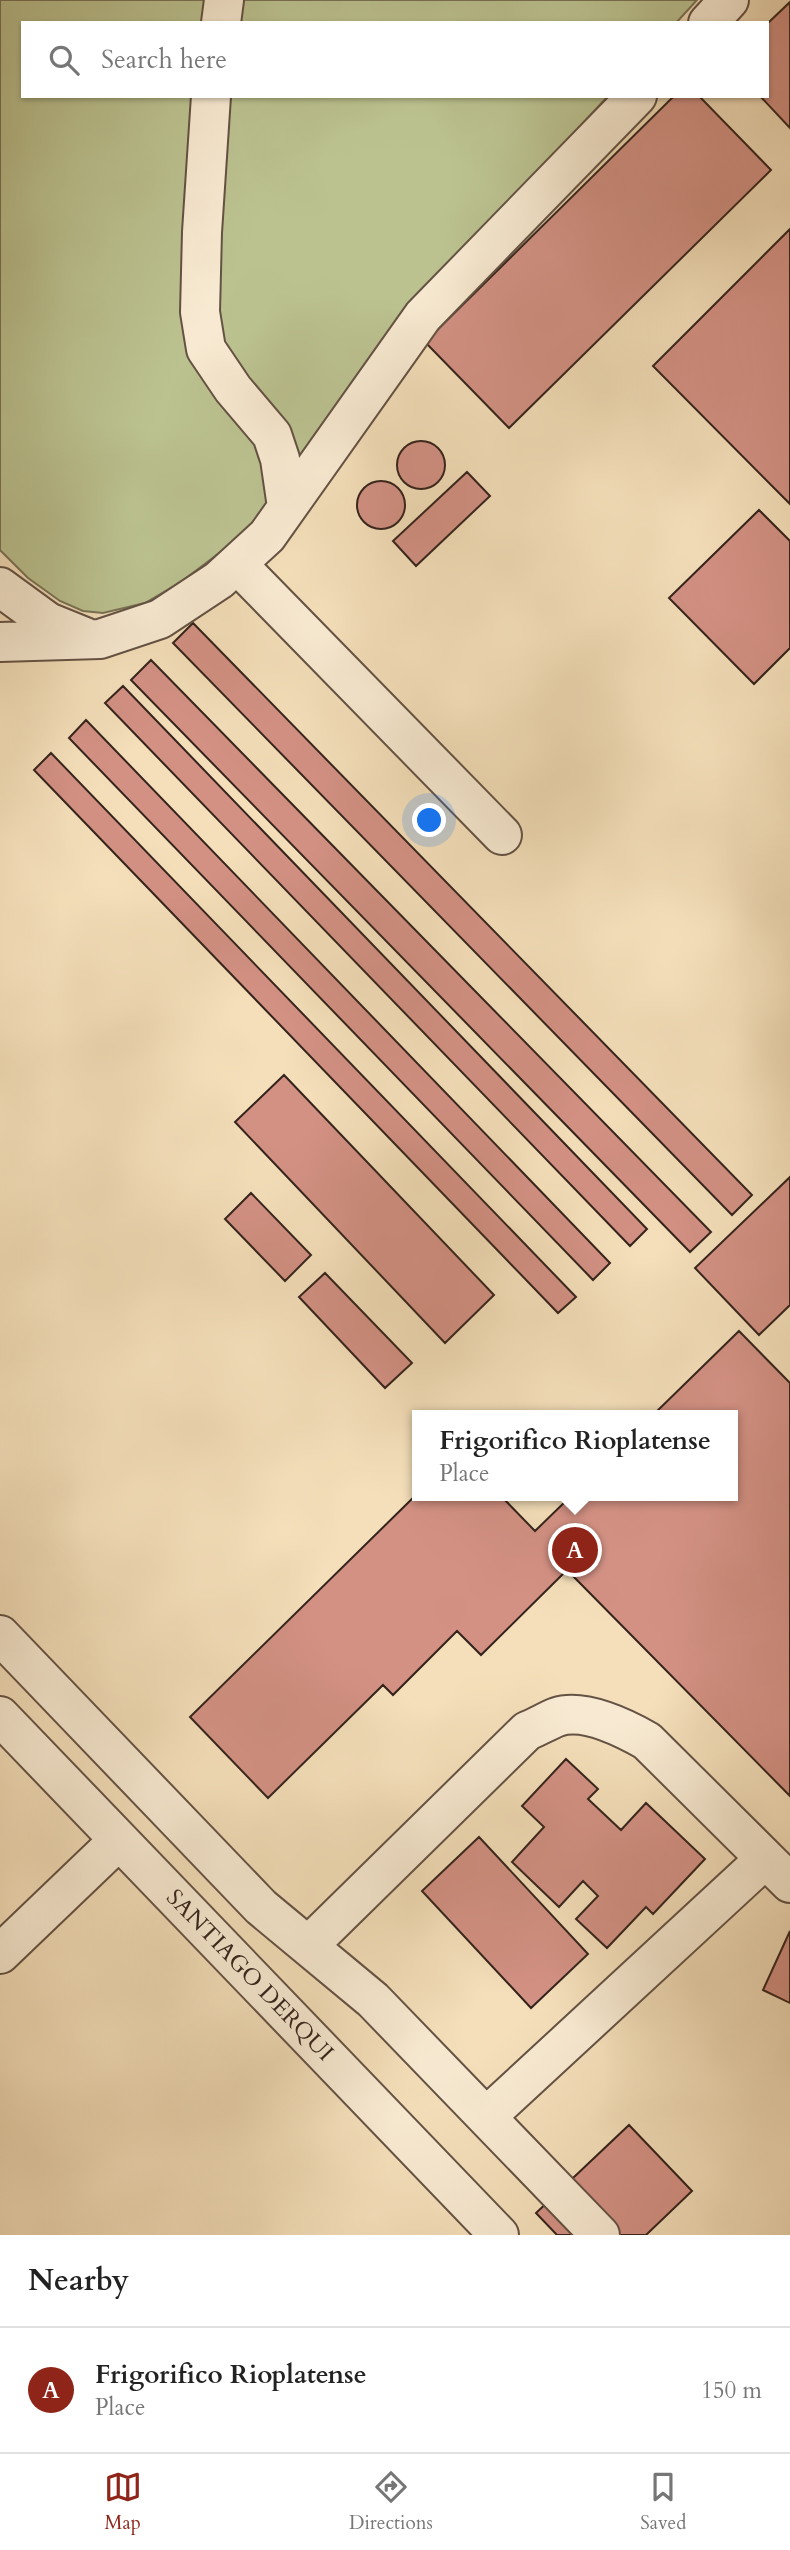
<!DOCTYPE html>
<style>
:root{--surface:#fff;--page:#f2f2f2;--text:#222;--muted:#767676;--line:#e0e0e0;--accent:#8f2418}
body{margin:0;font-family:Cardo,serif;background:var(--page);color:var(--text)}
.you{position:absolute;left:430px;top:821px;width:24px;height:24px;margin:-18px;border:5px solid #fff;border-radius:50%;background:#1a73e8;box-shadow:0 0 0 10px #1a73e833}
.badge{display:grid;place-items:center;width:46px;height:46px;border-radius:50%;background:var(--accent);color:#fff;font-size:23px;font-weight:700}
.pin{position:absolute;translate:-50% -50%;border:4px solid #fff;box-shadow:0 2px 7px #0006}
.popup{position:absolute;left:412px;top:1410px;width:326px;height:91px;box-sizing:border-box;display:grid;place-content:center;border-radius:0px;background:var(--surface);filter:drop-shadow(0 2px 5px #0005);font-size:23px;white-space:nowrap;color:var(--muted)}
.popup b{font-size:26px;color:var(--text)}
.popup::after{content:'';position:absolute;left:50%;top:100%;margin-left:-14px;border:14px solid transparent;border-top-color:var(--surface)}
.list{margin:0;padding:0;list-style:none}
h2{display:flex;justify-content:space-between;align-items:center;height:91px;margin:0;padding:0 28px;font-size:30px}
h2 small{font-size:23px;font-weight:400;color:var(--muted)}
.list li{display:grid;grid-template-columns:46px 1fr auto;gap:21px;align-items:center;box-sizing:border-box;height:126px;padding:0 28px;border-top:2px solid var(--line)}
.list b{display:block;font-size:26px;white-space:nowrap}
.list p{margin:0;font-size:23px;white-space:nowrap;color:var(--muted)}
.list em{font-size:23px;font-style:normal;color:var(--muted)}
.icon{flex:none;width:38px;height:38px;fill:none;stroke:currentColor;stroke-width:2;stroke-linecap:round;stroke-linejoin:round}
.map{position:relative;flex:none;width:790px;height:2235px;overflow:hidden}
.search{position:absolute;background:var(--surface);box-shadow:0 2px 5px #0004;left:21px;right:21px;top:21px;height:77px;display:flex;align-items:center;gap:18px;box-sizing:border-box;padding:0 24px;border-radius:0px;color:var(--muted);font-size:26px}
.sheet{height:217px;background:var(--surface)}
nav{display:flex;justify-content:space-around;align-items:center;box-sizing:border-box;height:98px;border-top:2px solid var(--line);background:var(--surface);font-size:19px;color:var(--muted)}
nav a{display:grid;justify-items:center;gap:4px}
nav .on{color:var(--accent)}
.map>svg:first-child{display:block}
.green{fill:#bbc290;stroke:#787256;stroke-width:2}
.building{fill:#d39184;stroke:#34231c;stroke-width:2}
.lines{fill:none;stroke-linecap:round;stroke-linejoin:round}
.minor-casing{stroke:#645244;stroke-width:42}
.minor{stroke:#f8ead2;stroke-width:38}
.labels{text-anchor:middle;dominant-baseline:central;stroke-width:5;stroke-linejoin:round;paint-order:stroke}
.street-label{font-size:23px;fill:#34231c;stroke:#f8ead2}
</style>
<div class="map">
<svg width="790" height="2235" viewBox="0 0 790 2235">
<rect width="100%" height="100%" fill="#f4dfba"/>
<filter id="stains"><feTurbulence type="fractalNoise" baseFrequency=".00286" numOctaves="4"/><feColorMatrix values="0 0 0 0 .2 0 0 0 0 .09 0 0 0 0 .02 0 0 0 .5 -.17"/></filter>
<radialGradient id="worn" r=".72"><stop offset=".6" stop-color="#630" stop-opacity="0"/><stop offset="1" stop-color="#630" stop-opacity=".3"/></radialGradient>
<!-- green -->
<path class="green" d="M0,0H697L676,23H23V96H608L386,336L268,516L181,582L145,603L103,613L83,611L60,601L28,578L0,550Z"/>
<!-- building -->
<path class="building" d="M790,2V128L760,96H767V24Z
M674,96H699L771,170L509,428L425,342Z
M790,229V504L653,366Z
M397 465a24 24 0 1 1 48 0a24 24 0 1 1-48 0Z
M467,472L490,496L416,566L393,541Z
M357 505a24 24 0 1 1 48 0a24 24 0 1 1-48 0Z
M759,510L790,541V648L754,684L669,598Z
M193,623L752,1195L732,1215L173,643Z
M151,660L711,1232L690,1252L131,680Z
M123,686L647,1229L630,1246L105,703Z
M86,720L610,1263L593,1280L69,738Z
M51,753L576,1297L558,1313L34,770Z
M284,1075L494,1295L445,1343L235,1122Z
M790,1177V1305L759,1335L695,1268Z
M251,1193L311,1255L285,1281L225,1219Z
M325,1273L412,1363L385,1388L299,1297Z
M739,1331L790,1383V1796L567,1570L481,1655L457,1631L393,1695L383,1685L268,1798L190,1717L418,1493V1496H501L535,1531L571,1496H732V1415H653Z
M566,1759L598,1789L588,1799L621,1830L646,1803L705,1859L653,1914L646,1907L607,1948L576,1919L598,1896L583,1881L559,1907L512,1862L544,1827L522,1806Z
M479,1837L588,1954L531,2008L422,1891Z
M790,1931V2003L763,1990Z
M629,2125L692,2191L646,2235H557L536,2213Z"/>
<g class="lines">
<!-- minor casing -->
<g class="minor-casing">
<path id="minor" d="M221,23L224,0
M708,23L729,0
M211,96L202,232L200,312L206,349L233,389L272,435L280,459L287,507
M237,564L502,835
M0,587L48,622L85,637
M0,642L100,639L160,619L219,580L267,536L423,316L637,96
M0,1635L261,1907L373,2000L600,2235
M0,1716L499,2235
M309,1945L527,1731C537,1727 547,1721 557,1717C584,1708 624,1728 647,1741L790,1883
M0,1954L119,1840
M486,2117L764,1860"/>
</g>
<!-- minor -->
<use href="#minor" class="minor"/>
</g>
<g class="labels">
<!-- street labels -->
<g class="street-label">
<text transform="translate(250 1975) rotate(46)">SANTIAGO DERQUI</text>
</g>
</g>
<rect width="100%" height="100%" filter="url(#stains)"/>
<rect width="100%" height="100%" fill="url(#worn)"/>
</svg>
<div class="you"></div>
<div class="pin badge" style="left:575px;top:1550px">A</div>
<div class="popup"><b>Frigorifico Rioplatense</b>Place</div>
<div class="search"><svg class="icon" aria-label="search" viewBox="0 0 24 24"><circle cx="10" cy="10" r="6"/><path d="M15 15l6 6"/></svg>Search here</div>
</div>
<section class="sheet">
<h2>Nearby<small></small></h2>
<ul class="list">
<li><span class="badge">A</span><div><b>Frigorifico Rioplatense</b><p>Place</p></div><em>150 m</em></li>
</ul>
</section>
<nav>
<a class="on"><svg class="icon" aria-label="map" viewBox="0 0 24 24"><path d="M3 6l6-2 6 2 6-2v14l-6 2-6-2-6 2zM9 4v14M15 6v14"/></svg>Map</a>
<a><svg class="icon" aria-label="directions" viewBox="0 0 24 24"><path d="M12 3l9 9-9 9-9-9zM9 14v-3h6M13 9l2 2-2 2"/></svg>Directions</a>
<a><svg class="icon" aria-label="saved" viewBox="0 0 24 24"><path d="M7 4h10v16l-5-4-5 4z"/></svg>Saved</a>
</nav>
